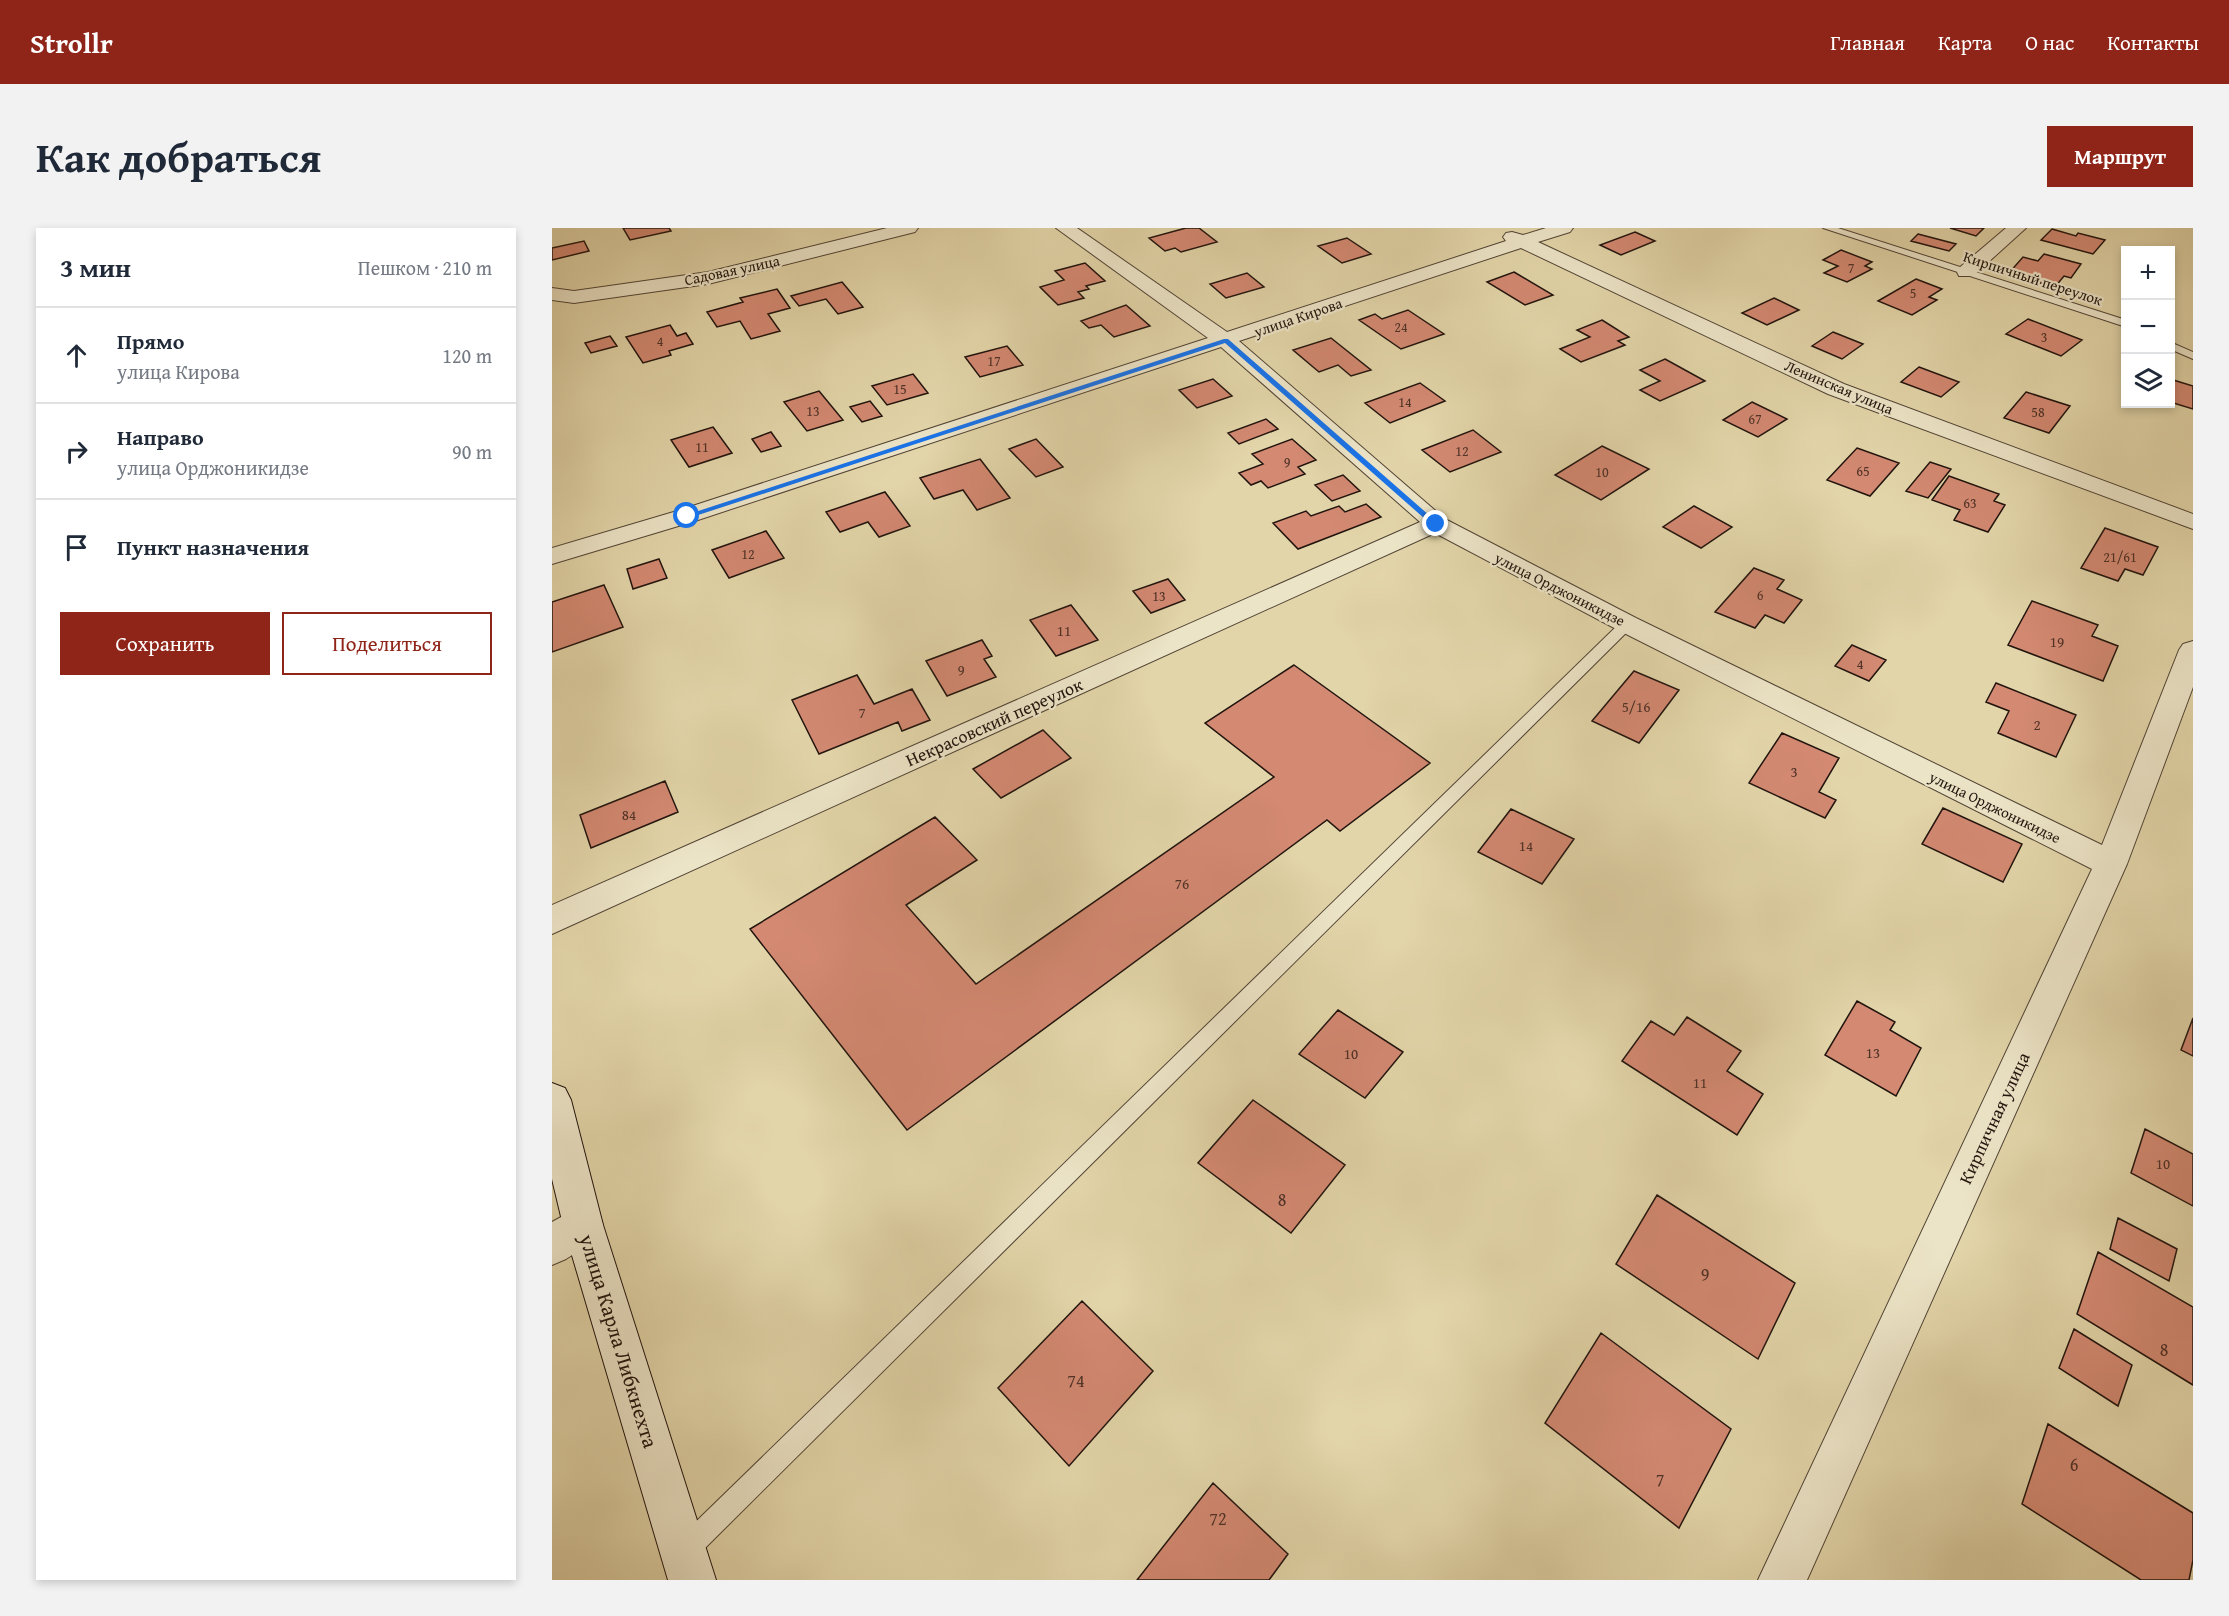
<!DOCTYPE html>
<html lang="ru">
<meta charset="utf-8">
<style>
:root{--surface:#fff;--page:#f2f2f3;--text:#1f2937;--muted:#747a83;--line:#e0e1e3;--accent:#8f2418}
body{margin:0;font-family:"Gentium Book Plus",serif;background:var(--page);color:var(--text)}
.controls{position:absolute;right:18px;top:18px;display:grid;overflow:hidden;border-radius:0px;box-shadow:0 3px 9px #0003}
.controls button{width:54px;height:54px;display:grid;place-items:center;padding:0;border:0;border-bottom:2px solid var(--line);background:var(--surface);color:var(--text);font:30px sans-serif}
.stop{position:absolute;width:18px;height:18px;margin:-14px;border:4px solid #1a73e8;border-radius:50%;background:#fff}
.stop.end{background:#1a73e8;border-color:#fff;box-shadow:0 2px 6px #0008}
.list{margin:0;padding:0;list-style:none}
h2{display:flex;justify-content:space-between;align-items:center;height:78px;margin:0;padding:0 24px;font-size:26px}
h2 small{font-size:20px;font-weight:400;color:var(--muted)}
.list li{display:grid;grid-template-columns:39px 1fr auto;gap:18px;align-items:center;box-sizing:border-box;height:96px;padding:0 24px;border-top:2px solid var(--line)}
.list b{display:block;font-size:22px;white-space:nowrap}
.list p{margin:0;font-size:20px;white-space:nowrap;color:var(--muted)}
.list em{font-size:20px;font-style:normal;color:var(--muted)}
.actions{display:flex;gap:12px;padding:18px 24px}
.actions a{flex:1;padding:14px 0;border:2px solid var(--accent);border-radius:0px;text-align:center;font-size:21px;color:var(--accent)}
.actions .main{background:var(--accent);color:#fff}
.icon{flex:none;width:33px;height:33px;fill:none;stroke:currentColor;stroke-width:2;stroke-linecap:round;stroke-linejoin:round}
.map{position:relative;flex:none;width:1641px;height:1352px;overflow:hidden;border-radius:0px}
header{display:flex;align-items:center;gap:36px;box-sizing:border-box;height:84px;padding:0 30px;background:var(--accent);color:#fff}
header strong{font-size:28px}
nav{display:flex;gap:33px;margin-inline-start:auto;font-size:21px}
.intro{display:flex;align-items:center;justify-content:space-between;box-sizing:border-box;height:144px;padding:0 36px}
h1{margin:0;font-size:42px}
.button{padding:15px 27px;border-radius:0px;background:var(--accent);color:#fff;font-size:21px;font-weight:700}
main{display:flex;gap:36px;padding:0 36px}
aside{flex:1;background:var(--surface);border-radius:0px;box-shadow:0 3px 9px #0003}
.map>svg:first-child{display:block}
.building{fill:#d38972;stroke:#21140e;stroke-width:1.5}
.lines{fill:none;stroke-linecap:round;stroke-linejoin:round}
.lane-casing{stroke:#514435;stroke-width:2}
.street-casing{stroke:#514435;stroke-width:2}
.secondary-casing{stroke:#21140e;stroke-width:2}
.lane{fill:#ece4c7;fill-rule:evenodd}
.street{fill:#ece4c7;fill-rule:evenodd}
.secondary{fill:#ece4c7;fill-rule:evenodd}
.route{fill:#1a73e8}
.labels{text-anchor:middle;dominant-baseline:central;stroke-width:4.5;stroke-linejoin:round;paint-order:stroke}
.far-number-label{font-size:14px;fill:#4e3127}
.far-street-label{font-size:15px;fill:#21140e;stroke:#ece4c7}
.number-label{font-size:15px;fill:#4e3127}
.street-label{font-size:18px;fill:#21140e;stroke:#ece4c7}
.near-number-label{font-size:18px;fill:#4e3127}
.near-street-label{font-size:21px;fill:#21140e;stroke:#ece4c7}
</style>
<header>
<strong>Strollr</strong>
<nav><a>Главная</a><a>Карта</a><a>О нас</a><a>Контакты</a></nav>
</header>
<div class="intro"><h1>Как добраться</h1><a class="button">Маршрут</a></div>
<main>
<aside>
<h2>3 мин<small>Пешком · 210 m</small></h2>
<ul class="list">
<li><svg class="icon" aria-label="ahead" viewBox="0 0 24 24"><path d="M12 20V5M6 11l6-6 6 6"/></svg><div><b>Прямо</b><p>улица Кирова</p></div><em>120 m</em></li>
<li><svg class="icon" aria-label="right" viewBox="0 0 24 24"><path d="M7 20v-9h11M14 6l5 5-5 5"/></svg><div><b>Направо</b><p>улица Орджоникидзе</p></div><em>90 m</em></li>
<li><svg class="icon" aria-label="arrive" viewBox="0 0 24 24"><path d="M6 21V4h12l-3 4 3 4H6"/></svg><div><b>Пункт назначения</b></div></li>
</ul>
<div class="actions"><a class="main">Сохранить</a><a>Поделиться</a></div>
</aside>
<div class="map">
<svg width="1641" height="1352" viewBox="0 0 1641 1352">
<rect width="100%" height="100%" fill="#e2d5a9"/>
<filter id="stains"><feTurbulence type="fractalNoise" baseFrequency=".00333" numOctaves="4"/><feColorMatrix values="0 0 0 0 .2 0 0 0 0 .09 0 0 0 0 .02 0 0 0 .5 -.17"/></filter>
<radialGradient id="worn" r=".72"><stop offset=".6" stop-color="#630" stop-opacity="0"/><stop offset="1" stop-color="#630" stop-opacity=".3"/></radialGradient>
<!-- building -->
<path class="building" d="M71,0H117L119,3L78,12Z
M634,0H647L665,14L629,24L623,20L613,23L597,10Z
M1398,0H1432L1424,8Z
M1500,1L1524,8L1526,5L1553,12L1541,26L1489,12Z
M1083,4L1103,13L1069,27L1048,17Z
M1366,6L1404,16L1397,23L1359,13Z
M795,10L819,26L790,35L766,18Z
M32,13L37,23L0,32V20Z
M1289,22L1320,34L1313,38L1320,41L1295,54L1272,45L1286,38L1271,32Z
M1492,26L1529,36L1519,50L1512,48L1503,59L1456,46L1471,29L1486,33Z
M533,35L553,53L534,58L537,61L526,64L532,70L506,77L488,59L512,52L503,43Z
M962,44L1001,67L973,77L935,54Z
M695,45L712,59L674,70L658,56Z
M1364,51L1390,61L1377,69L1385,72L1360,87L1326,73Z
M290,54L311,79L286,86L274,71L247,78L239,68Z
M225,61L238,80L216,86L228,103L199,111L188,93L165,99L155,84L191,74L188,70Z
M1222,70L1247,82L1215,97L1190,85Z
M574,77L598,98L562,109L549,97L537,100L529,93Z
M856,82L892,106L849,121L807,92L823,86L830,91Z
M1476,91L1530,112L1509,128L1454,106Z
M1050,92L1077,109L1066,113L1073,117L1029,134L1008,121L1038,109L1025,102Z
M118,97L125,108L134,105L141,116L117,123L119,127L91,135L74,109Z
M1281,104L1311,116L1290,131L1260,118Z
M58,108L65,118L39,125L33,115Z
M779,110L819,142L799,148L786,137L767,144L741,122Z
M455,118L471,137L428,149L413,129Z
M1113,131L1153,153L1108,173L1088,162L1108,153L1088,142Z
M1367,139L1407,154L1389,169L1349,154Z
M361,146L376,165L335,177L320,158Z
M661,151L680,168L645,180L627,162Z
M1618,151L1641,158V181L1618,174Z
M868,155L893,173L838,195L813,175Z
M267,163L291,192L255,203L232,174Z
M1474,164L1518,178L1497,205L1452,190Z
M318,173L330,188L310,194L298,179Z
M1200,174L1235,191L1206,209L1171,192Z
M714,191L726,201L687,216L676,205Z
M161,199L180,225L137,239L119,212Z
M921,202L949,224L898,244L870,222Z
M219,204L229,218L209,224L200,211Z
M484,211L511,239L484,249L457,221Z
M740,211L764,232L746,239L753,246L716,260L709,253L699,257L687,245L711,236L700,226Z
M1050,218L1097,241L1049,272L1003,247Z
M1305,220L1347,235L1318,268L1275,252Z
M428,231L458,270L425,282L411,262L382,271L368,250Z
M1378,234L1399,241L1376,270L1354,263Z
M791,247L808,263L780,273L763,257Z
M1397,248L1447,266L1442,273L1453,277L1436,304L1402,292L1408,282L1380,272Z
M333,264L358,298L327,309L316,294L288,304L274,284Z
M814,276L829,289L746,321L721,295L754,283L759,288L787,278L793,284Z
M1142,278L1180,299L1149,320L1111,299Z
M1553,300L1606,319L1591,347L1573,341L1566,353L1529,340Z
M214,303L232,330L177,350L160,322Z
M107,331L115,350L81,361L75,341Z
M1202,340L1232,352L1225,361L1250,372L1232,395L1213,387L1203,400L1163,384Z
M616,351L633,372L599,385L581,363Z
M52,357L71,399L0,424V374Z
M1480,373L1546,397L1540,408L1566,418L1551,453L1456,417Z
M519,377L546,412L504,428L478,392Z
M430,412L440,428L432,431L444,449L395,468L374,433Z
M1300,417L1334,432L1317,453L1283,438Z
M742,437L878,535L788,603L775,592L355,902L198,701L383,589L425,632L354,677L424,756L722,549L653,495Z
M1082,443L1127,462L1087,515L1040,493Z
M305,447L322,476L360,461L378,492L350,503L346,494L267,526L240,472Z
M1444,455L1524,487L1504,529L1446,505L1457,483L1434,474Z
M491,502L519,530L449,570L421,541Z
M1230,505L1287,530L1267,564L1284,572L1273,590L1197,555Z
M113,553L126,584L39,620L28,587Z
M1391,580L1470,616L1451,654L1370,616Z
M959,581L1022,611L990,656L926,624Z
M1305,773L1343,794L1338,802L1369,820L1344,868L1273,827Z
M786,782L851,824L813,870L747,826Z
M1135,789L1189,823L1175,843L1211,866L1185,907L1070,833L1099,793L1122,807Z
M1641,790V828L1629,822Z
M701,872L793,937L739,1005L646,935Z
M1593,901L1641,926V978L1579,945Z
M1105,967L1243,1055L1206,1131L1064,1036Z
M1566,990L1625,1021L1617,1053L1558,1021Z
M1546,1024L1641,1079V1157L1525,1086Z
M530,1073L601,1143L517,1238L446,1160Z
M1522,1101L1580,1137L1566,1178L1507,1140Z
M1049,1105L1179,1201L1127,1300L993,1195Z
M1496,1196L1641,1285V1332L1637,1352H1589L1470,1276Z
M661,1255L736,1326L717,1352H585Z"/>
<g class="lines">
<!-- lane casing -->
<g class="lane-casing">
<path id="lane" d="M1271,0H1286L1574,92V99Z
M1618,114L1641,124V131L1618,121Z
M1075,391L1080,393L1082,396L1080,399L142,1331L133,1335L124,1331L120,1322L124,1313L1070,393Z"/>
</g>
<!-- street casing -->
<g class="street-casing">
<path id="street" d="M335,0H366L363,4L156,56L22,75L0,72V60L22,63L156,44Z
M504,0H525L675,104L954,13L951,9L954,5L960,4L971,7L994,0H1021L1018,4L986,14L1292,156L1641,286V301L1276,166L969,20L687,113L893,291L1084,390L1550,617L1627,422L1631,416L1641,413V459L1575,636L1255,1352H1206L1540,641L1066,402L883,305L0,706V677L868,294L669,119L143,293L0,336V320L125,283L656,110Z
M1454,0H1474L1421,48H1407L1405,44L1407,40Z
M31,977L45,983L51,997L45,1011L14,1031L0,1037V994Z"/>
</g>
<!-- secondary casing -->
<g class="secondary-casing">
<path id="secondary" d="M0,855L13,860L19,872L51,997L164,1352H116L11,997L0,951Z"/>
</g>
<!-- lane -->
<use href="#lane" class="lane"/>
<!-- street -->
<use href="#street" class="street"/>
<!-- secondary -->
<use href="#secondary" class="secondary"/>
</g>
<!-- route -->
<path class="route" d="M672,111H676L886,295V298H881L673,115L137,290L131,288Z"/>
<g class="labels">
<!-- far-number labels -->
<g class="far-number-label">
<text x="1299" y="40">7</text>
<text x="1361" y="65">5</text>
<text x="849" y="99">24</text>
<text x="1492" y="109">3</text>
<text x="108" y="113">4</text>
<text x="442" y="133">17</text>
<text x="348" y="161">15</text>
<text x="853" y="174">14</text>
<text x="261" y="183">13</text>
<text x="1486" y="184">58</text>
<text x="1203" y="191">67</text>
<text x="150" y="219">11</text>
<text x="910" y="223">12</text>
<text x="735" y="234">9</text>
<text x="1311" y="243">65</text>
<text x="1050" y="244">10</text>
<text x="1418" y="275">63</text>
<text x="196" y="326">12</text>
<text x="1568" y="329">21/61</text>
<text x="1208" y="367">6</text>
<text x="607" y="368">13</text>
</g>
<!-- far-street labels -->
<g class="far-street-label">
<text transform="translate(180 42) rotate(-12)">Садовая улица</text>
<text transform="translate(1481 50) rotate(18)">Кирпичный переулок</text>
<text transform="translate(746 89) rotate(-19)">улица Кирова</text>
<text transform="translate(1287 159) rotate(23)">Ленинская улица</text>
<text transform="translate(1008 361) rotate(27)">улица Орджоникидзе</text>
<text transform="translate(1443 579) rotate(26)">улица Орджоникидзе</text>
</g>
<!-- number labels -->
<g class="number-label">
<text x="512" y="402">11</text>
<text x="1505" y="413">19</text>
<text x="1308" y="435">4</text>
<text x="409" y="441">9</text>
<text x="1084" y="478">5/16</text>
<text x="310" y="484">7</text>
<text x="1485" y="496">2</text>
<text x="1242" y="543">3</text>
<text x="77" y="586">84</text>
<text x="974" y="617">14</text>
<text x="630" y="655">76</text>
<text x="1321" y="824">13</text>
<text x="799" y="825">10</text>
<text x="1148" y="854">11</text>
<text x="1611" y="935">10</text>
</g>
<!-- street labels -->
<g class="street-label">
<text transform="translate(442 494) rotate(-24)">Некрасовский переулок</text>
<text transform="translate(1442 890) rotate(-65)">Кирпичная улица</text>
</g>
<!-- near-number labels -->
<g class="near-number-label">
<text x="730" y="971">8</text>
<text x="1153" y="1046">9</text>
<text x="1612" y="1121">8</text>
<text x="524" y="1152">74</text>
<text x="1522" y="1236">6</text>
<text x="1108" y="1251">7</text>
<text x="666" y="1290">72</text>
</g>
<!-- near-street labels -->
<g class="near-street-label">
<text transform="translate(67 1113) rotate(73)">улица Карла Либкнехта</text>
</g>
</g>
<rect width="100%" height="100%" filter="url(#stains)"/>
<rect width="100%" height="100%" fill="url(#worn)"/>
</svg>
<div class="controls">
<button>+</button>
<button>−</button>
<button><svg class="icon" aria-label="layers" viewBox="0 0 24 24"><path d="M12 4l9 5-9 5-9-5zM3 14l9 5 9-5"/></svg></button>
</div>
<div class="stop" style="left:135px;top:288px"></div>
<div class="stop end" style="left:884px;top:296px"></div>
</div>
</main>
